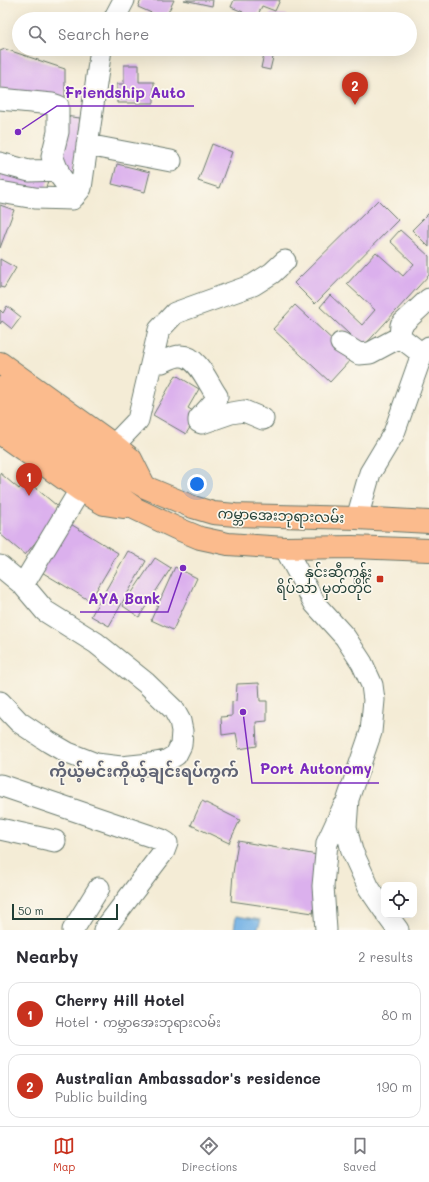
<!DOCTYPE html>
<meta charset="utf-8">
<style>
:root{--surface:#fff;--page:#f7f7f7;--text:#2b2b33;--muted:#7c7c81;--line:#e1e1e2;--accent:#c8321e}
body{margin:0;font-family:Mali,"Noto Sans Myanmar",sans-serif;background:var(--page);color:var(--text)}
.controls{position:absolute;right:12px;bottom:12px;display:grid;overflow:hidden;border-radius:8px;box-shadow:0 4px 16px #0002}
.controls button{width:36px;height:36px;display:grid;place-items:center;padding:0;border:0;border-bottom:1px solid var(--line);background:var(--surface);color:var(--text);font:20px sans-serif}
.scale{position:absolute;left:12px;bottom:10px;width:106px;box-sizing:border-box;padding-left:4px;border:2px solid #1f3d34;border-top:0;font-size:11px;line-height:14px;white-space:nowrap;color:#1f3d34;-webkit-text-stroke:3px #fbf7ec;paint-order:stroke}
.you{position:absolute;left:197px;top:484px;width:14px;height:14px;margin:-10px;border:3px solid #fff;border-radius:50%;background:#1a73e8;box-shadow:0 0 0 6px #1a73e833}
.badge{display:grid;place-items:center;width:26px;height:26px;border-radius:50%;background:var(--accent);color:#fff;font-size:13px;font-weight:700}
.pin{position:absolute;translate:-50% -33px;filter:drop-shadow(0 1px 2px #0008)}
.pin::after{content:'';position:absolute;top:21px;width:14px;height:12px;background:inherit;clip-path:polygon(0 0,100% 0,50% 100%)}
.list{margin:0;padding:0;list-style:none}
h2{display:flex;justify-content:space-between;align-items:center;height:52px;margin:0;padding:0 16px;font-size:17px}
h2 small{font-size:13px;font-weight:400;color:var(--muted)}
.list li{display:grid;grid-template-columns:26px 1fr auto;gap:12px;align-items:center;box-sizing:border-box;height:64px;margin:0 8px 8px;padding:0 8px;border:1px solid var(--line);border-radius:12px}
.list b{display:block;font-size:15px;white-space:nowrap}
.list p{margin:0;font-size:13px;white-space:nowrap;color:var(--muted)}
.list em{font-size:13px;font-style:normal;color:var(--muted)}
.icon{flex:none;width:22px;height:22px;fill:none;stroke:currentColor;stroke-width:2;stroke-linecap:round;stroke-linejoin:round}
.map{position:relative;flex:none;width:429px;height:930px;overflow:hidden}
.search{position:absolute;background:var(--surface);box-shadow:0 4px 16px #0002;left:12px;right:12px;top:12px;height:44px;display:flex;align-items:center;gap:10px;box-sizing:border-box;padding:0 14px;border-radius:22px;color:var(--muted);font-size:15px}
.sheet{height:196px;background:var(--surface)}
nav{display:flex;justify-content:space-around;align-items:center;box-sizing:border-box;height:56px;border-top:1px solid var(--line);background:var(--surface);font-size:11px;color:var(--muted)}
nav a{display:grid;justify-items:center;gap:2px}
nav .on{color:var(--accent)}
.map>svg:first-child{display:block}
.water{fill:#72b1e5;stroke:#48778c}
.building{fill:#dbb0ed}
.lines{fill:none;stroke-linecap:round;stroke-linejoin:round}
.minor-casing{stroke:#6a7a6d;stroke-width:23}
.major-casing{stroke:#6a7a6d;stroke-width:24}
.minor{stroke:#fff;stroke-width:21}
.major{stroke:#fbbb8d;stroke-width:22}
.poi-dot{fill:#c8321e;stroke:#fbf7ec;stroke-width:1.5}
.labels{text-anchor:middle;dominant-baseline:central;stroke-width:3.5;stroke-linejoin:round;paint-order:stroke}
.street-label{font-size:14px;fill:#1f3d34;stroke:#fbf7ec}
.poi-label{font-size:14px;fill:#1f3d34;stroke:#fbf7ec;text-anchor:end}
.quarter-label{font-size:16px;font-weight:bold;fill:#616575;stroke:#fbf7ec}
.leader{fill:none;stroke:#7b2cbf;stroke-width:1.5}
.callout-dot{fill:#7b2cbf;stroke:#fbf7ec;stroke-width:1.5}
.callout-label{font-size:15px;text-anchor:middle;font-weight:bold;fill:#7b2cbf;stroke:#fbf7ec;stroke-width:3.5;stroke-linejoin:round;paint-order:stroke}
</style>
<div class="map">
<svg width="429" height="930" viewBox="0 0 429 930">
<rect width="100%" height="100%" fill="#fbf7ec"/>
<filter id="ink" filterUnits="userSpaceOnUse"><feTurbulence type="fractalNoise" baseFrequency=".025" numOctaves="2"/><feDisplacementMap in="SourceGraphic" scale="8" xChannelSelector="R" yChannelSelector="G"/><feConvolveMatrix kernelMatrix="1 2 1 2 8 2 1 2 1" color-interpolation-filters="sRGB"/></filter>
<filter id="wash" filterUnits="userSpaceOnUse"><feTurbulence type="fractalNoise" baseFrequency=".012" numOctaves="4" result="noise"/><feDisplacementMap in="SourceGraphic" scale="16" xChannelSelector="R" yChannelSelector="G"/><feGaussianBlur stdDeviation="0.9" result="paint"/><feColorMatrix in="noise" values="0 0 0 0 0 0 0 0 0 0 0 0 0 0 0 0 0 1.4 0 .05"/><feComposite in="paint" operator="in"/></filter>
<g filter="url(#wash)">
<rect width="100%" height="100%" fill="#f4ecd6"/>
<!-- water -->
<path class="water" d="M236,916L261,920L257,930H234Z"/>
<g id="blocks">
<!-- building -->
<path class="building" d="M141,0H174L165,19L138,7Z
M184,0H213L212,6Z
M234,0H280L275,11L262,6L256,19H240L243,12L231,7Z
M270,14L287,15V19H270Z
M5,49L65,69V99L0,94V51Z
M265,49H275L270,70L261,68Z
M124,65H139V82H154V103H117V84H124Z
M64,116L80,118L73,179L59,165Z
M212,144L232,152L219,188L198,181Z
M117,164L150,172L145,192L112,184Z
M0,171L49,177L45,191L0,183Z
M378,200L398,220L315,304L294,283Z
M0,205L14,210L0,248Z
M429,213V247L412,230Z
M400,230L429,256V275L363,347L320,307L330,295L362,325L375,310L347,284L376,252L403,276L414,264L390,241Z
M0,259L16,268L4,288L0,287Z
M295,305L352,358L330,382L273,329Z
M7,306L21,317L12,329L2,321L0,324V310L3,313Z
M176,375L199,389L188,408L198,414L186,434L153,415Z
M0,473L19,489L26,480L62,510L25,555L0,534Z
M69,523L118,553L90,601L40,571Z
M128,551L146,561L109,626L91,616Z
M155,558L171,568L139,617L123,606Z
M175,567L197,578L173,630L151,620Z
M259,683L260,701H267V721L256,722L257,746L239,749L236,733L222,735L221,717L232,716V702L236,701L237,684Z
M202,801L240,820L229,843L191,825Z
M238,841L323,856L319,886L313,913L231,901L233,873Z"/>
</g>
</g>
<g filter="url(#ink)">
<use href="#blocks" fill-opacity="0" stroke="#6a7a6d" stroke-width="1"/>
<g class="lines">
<!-- minor casing -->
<g class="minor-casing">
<path id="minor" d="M114,19L124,0
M0,99L52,104L58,106V132L52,156L60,176L75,196
M87,145L171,161
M0,163L29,171L58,170
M0,192L35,198L72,199L81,188L101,49
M341,343L359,354L370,353L400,337
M422,354L400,337L401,325L429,299
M152,361C155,361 159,362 162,362C168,360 173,356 180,356C198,355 208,384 217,396L215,401L199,419V422L202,423L231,413L244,411L263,419
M114,445L138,420L159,330L175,313L253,285L272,273L285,261
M357,518L370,473L394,433L422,354L429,347
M285,548L315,604L345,637L362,663L372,685L374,700L371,732L348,799L346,827L352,851L369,888L384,910
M0,566L23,585L45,611L96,643L146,683L174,710L180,721L182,731L181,745L176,755L166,761L150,764L121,767L96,764L68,753L49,742L19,722L0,702
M23,585L80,490
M0,785L162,840L167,843L164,851L104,930
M0,829L55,841
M387,915L398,930
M73,930L99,888
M326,930L323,886L327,843L344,806"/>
</g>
<!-- major casing -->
<g class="major-casing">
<path id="major" d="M0,363L114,445L131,459L145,487
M0,388L105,463L145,487L193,507L213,513L235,515L357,518L429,522
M0,410L136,509L176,528L200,538L228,544L285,548L352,547L429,550
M0,433L80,490L104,504L123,507"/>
</g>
<!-- minor -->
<use href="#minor" class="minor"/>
<!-- major -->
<use href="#major" class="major"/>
</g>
</g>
<!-- markers -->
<rect class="poi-dot" x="376" y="575" width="8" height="8" rx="2"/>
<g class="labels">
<!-- street labels -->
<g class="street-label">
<text transform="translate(281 515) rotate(2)">ကမ္ဘာအေးဘုရားလမ်း</text>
</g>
<!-- poi labels -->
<g class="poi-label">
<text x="372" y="571">နှင်းဆီကုန်း<tspan x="372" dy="16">ရိပ်သာ မှတ်တိုင်</tspan></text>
</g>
<!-- quarter labels -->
<g class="quarter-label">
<text x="144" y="770">ကိုယ့်မင်းကိုယ့်ချင်းရပ်ကွက်</text>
</g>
</g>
<!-- callouts -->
<path class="leader" d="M18 132L57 106H194M183 568L168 612H80M243 712L252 783H379"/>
<g class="callout-dot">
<circle cx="18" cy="132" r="4"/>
<circle cx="183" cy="568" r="4"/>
<circle cx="243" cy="712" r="4"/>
</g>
<g class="callout-label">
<text x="125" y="98">Friendship Auto</text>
<text x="124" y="604">AYA Bank</text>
<text x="316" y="774">Port Autonomy</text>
</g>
</svg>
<div class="controls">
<button><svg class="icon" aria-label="locate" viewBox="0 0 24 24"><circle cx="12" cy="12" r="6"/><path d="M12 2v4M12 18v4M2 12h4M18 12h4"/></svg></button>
</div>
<div class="scale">50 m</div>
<div class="you"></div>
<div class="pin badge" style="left:29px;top:496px">1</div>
<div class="pin badge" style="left:355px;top:105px">2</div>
<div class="search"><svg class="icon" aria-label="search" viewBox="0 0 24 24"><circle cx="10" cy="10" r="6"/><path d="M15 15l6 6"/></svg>Search here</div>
</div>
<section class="sheet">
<h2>Nearby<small>2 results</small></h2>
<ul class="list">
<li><span class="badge">1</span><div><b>Cherry Hill Hotel</b><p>Hotel · ကမ္ဘာအေးဘုရားလမ်း</p></div><em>80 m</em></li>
<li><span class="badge">2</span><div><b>Australian Ambassador's residence</b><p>Public building</p></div><em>190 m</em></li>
</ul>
</section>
<nav>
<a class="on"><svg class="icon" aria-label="map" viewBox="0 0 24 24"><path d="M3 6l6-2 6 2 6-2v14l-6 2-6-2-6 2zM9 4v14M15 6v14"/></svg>Map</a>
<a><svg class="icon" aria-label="directions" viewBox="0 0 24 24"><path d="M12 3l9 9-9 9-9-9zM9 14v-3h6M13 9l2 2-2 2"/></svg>Directions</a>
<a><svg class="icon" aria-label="saved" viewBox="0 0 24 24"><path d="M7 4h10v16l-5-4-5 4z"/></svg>Saved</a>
</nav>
